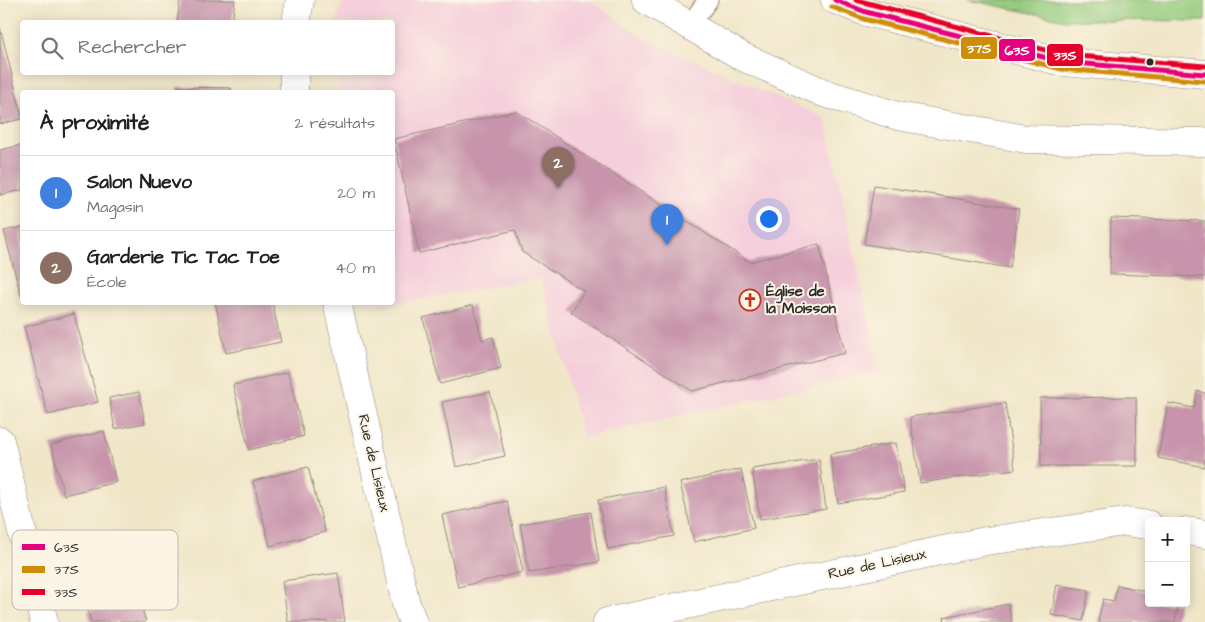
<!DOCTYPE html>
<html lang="fr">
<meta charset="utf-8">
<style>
:root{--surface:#fff;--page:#f2f2f2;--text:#202124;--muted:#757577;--line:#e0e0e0;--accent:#1a73e8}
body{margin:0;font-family:"Architects Daughter",sans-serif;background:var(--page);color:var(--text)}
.controls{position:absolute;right:15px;bottom:15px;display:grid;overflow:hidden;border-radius:5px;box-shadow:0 2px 12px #0003}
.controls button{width:45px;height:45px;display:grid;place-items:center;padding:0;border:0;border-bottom:1px solid var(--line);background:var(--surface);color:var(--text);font:25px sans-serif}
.you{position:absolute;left:768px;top:218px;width:18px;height:18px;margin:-12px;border:4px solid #fff;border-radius:50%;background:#1a73e8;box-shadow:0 0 0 8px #1a73e833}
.badge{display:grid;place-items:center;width:32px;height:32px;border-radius:50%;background:var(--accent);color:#fff;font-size:16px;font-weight:700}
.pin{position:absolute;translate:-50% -41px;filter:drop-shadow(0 1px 2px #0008)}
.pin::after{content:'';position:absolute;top:26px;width:18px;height:15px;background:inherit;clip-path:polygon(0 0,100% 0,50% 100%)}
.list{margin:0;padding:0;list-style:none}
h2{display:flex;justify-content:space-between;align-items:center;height:65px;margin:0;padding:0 20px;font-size:21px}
h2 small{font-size:16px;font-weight:400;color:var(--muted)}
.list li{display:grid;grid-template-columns:32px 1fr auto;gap:15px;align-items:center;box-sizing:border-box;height:75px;padding:0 20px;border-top:1px solid var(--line)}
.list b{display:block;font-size:19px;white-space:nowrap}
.list p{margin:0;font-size:16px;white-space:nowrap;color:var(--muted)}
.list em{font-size:16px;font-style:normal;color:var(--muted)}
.icon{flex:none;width:28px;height:28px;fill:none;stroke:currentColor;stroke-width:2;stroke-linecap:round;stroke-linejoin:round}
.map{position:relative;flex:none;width:1205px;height:622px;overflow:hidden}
.search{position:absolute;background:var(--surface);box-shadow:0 2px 12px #0003;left:20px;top:20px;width:375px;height:55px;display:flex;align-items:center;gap:12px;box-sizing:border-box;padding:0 18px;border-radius:5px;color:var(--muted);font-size:19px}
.panel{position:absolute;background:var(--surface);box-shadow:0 2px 12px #0003;left:20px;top:90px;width:375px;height:215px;border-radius:5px}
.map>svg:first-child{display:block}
.built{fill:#f5cfdb}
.park{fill:#94cb7e;stroke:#607b54}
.building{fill:#c794ac}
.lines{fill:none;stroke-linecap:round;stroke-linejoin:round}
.lane-casing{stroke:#8e887a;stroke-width:21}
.street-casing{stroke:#8e887a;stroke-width:29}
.secondary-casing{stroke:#8e887a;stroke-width:29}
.lane{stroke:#fff;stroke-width:19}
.street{stroke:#fff;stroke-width:28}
.secondary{stroke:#fff;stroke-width:28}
.bus-1-casing{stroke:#fcf5e5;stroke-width:9}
.bus-2-casing{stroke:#fcf5e5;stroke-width:9}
.bus-3-casing{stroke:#fcf5e5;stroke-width:9}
.bus-1{stroke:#e5007d;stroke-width:5}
.bus-2{stroke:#ce8d09;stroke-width:5}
.bus-3{stroke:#e4002b;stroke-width:5}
.bus-dot{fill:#2b2b2b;stroke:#fcf5e5;stroke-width:2}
.labels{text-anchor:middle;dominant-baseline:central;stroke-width:4;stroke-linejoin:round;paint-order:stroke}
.poi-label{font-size:15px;font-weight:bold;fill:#2b2b2b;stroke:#fcf5e5;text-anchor:start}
.street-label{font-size:15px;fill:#2b2b2b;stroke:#fcf5e5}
.key{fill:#fcf5e5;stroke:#bdb8ad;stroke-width:1}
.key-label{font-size:14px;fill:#2b2b2b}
.line-badge{stroke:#fcf5e5;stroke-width:2}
.badge-label{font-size:14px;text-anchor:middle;font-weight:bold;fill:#fff}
</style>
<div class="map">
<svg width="1205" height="622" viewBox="0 0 1205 622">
<rect width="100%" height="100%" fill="#fcf5e5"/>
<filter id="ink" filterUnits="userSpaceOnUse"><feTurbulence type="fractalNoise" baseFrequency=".02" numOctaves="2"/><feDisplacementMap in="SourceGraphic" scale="10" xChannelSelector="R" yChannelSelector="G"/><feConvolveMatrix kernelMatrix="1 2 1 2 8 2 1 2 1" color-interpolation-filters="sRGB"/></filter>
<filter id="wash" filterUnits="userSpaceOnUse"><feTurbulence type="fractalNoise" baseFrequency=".0096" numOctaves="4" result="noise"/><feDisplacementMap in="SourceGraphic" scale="20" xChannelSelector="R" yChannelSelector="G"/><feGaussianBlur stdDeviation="1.12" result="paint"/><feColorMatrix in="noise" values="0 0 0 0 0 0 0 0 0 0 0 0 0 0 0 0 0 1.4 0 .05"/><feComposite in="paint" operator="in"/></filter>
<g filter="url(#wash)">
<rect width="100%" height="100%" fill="#f0e6c8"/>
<!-- built -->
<path class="built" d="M343,0H590L647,40L825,118L880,371L583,438L541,278L381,306L380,303L392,302V92H339L337,73L392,72V22H335Z"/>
<!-- park -->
<path class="park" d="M968,0H1205V21L1066,20Z"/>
<g id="blocks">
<!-- building -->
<path class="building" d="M180,0H235L232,22H177Z
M0,27L22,116V119L0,124Z
M177,87L231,88V92H177Z
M516,111L750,262L819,244L845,353L692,391L571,312L584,291L522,252L515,230L419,253L394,139Z
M22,145V190L0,195V150Z
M874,185L1019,209L1010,268L864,244Z
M1111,218L1205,221V277L1110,274Z
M22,227V296H21L4,231Z
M215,302H272L281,342L226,353Z
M473,305L482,340L493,337L501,368L440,384L423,318Z
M74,314L98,402L48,415L24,327Z
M288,372L304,436L249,450L233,385Z
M1197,391L1205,393V467L1158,458L1168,403L1194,408Z
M139,392L145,423L115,429L109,398Z
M490,392L505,456L456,467L442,402Z
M1136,397L1137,466H1041L1040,398Z
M1005,403L1015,469L920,483L910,417Z
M104,431L116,482L64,495L51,445Z
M896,443L904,492L838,503L830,454Z
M819,459L826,509L760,519L752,469Z
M308,467L325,532L270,546L253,481Z
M741,469L754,528L694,542L680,483Z
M664,487L674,536L608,549L598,500Z
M507,501L523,572L458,587L442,515Z
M591,512L599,562L529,573L520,524Z
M338,573L345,622H288L282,581Z
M1057,585L1089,590L1083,621L1051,615Z
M1117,585L1149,592V603H1179L1175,622H1098L1103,599L1114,601Z
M138,595L146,622H91L88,611Z
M1008,604L1012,622H945L944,617Z"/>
</g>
</g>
<g filter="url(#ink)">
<use href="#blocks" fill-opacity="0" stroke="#8e887a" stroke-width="1"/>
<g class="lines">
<!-- lane casing -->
<g class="lane-casing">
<path id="lane" d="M689,26L708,0"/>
</g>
<!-- street casing -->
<g class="street-casing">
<path id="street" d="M296,22L300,0
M294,92V72
M337,302L406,604L413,622
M0,441L44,622
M1186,531L1205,534
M607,622L986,541L1125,522L1149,525"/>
</g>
<!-- secondary casing -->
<g class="secondary-casing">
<path id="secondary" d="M646,0L743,57L824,93L898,116L1026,139L1205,142
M835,0L866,12L1063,62L1205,74"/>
</g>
<!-- lane -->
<use href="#lane" class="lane"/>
<!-- street -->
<use href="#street" class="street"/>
<!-- secondary -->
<use href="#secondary" class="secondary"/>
<!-- bus-1 casing -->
<g class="bus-1-casing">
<path id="bus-1" d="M835,0L866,12L1063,62L1205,74"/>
</g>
<!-- bus-2 casing -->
<g class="bus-2-casing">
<path id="bus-2" d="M832,7L864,19L1062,69L1204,81"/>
</g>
<!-- bus-3 casing -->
<g class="bus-3-casing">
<path id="bus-3" d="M856,0L1064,55L1205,66"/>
</g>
<!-- bus-1 -->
<use href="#bus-1" class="bus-1"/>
<!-- bus-2 -->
<use href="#bus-2" class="bus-2"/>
<!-- bus-3 -->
<use href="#bus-3" class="bus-3"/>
</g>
</g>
<!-- icons -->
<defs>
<g id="church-ring" transform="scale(1.125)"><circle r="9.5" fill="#fcf5e5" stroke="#c8321e" stroke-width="1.5"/><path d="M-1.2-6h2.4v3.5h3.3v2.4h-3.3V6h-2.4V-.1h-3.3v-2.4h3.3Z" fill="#c8321e"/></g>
</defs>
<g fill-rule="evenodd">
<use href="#church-ring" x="750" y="300"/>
</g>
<!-- markers -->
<circle class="bus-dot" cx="1150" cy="62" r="4.5"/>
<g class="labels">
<!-- poi labels -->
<g class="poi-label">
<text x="766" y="291">Église de<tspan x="766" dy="17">la Moisson</tspan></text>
</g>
<!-- street labels -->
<g class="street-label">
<text transform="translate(374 463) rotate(77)">Rue de Lisieux</text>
<text transform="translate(877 564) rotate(-12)">Rue de Lisieux</text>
</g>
</g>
<!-- legend -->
<rect x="12" y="530" width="166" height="80" rx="8" class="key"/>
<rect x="22" y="544" width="23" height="6" fill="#e5007d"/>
<rect x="22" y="566" width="23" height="7" fill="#ce8d09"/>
<rect x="22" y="589" width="23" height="6" fill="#e4002b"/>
<g class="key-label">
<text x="54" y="552">63S</text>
<text x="54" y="574">37S</text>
<text x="54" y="597">33S</text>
</g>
<g class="line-badge">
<rect x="960" y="36" width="38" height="24" rx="5" fill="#ce8d09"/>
<rect x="998" y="38" width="38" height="24" rx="5" fill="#e5007d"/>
<rect x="1046" y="43" width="38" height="24" rx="5" fill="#e4002b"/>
</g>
<g class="badge-label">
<text x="979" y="53">37S</text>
<text x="1017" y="55">63S</text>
<text x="1065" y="60">33S</text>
</g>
</svg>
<div class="controls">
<button>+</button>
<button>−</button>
</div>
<div class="you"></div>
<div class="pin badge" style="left:667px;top:245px;background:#3f7fe0">1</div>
<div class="pin badge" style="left:558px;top:188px;background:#8d6e63">2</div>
<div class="search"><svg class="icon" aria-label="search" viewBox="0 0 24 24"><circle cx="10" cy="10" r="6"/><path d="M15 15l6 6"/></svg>Rechercher</div>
<section class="panel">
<h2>À proximité<small>2 résultats</small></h2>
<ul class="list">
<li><span class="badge" style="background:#3f7fe0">1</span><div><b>Salon Nuevo</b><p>Magasin</p></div><em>20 m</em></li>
<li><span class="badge" style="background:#8d6e63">2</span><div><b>Garderie Tic Tac Toe</b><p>École</p></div><em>40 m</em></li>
</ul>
</section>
</div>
